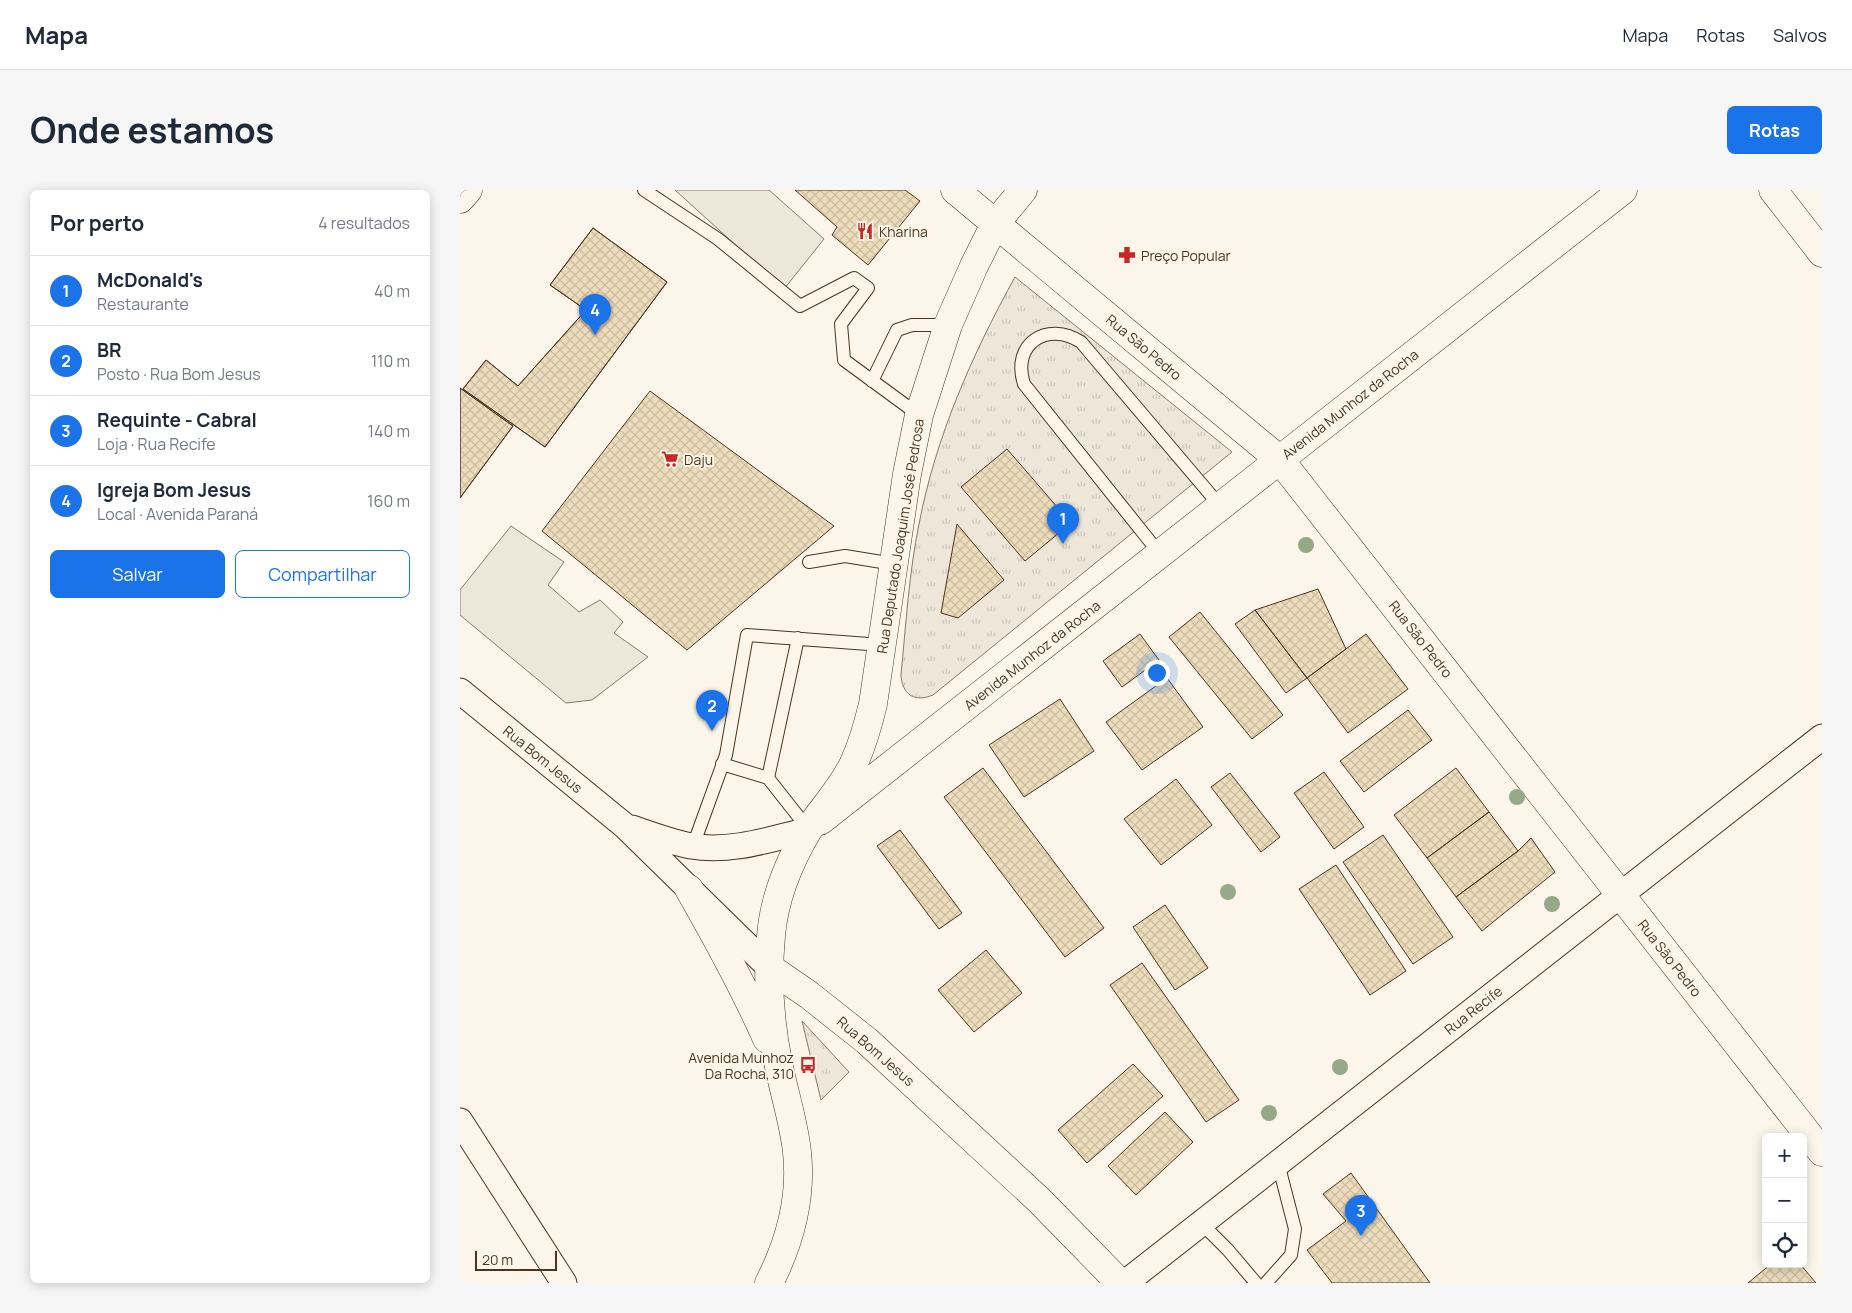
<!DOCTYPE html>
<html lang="pt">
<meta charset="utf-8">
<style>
:root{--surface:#fff;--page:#f6f6f7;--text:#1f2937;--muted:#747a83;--line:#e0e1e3;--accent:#1a73e8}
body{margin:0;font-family:Manrope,sans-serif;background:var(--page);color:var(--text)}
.controls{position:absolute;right:15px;bottom:15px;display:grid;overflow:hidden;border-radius:8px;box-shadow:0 2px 12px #0003}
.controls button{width:45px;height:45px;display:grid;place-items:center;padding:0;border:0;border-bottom:1px solid var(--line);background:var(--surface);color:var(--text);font:25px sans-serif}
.scale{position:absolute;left:15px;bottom:12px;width:82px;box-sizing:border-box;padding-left:5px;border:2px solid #4a3520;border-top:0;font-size:14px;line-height:18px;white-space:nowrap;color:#4a3520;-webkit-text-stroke:4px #fbf6e9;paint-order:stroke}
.you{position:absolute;left:696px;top:482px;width:18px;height:18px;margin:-12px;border:4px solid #fff;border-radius:50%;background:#1a73e8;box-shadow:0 0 0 8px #1a73e833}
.badge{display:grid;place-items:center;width:32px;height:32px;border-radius:50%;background:var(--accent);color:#fff;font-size:16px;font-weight:700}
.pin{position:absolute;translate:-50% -41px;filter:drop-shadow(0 1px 2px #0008)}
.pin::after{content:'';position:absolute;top:26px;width:18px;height:15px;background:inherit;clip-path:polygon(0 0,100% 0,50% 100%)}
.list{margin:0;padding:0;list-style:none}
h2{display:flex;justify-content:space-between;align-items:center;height:65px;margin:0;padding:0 20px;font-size:21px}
h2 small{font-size:16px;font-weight:400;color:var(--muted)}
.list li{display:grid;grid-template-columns:32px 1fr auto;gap:15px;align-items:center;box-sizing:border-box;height:70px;padding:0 20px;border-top:1px solid var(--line)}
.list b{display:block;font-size:19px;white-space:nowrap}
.list p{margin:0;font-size:16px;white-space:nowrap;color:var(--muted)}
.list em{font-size:16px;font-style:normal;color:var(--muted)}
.actions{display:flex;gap:10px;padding:15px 20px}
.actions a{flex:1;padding:11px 0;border:1px solid var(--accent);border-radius:8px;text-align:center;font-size:18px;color:var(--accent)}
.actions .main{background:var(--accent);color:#fff}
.icon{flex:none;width:28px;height:28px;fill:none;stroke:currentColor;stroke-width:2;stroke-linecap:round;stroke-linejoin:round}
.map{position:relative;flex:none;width:1362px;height:1093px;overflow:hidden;border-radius:8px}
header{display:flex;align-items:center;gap:30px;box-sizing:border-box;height:70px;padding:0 25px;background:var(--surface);border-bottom:1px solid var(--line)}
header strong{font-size:24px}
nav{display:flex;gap:28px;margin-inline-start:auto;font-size:18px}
.intro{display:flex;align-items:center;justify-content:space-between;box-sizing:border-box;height:120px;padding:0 30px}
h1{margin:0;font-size:35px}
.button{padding:12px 22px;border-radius:8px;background:var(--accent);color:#fff;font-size:18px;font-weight:700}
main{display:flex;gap:30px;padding:0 30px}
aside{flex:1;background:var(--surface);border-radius:8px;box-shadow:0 2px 12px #0003}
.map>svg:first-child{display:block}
.park{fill:url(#park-tufts);stroke:#887966}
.parking{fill:#ede7d9;stroke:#887966}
.building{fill:url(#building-cross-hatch);stroke:#4a3520}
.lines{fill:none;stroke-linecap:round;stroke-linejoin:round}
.service-casing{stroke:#4a3520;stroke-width:14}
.minor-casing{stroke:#4a3520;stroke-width:27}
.tertiary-casing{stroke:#4a3520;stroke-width:29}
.secondary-casing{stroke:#4a3520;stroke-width:29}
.primary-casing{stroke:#4a3520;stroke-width:29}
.service{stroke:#fbf6e9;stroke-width:12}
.minor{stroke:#fbf6e9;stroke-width:25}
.tertiary{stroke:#fbf6e9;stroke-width:28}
.secondary{stroke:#fbf6e9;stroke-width:28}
.primary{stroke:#fbf6e9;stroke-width:28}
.tree{fill:#96a887}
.labels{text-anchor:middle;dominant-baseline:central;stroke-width:4;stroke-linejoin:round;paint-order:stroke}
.poi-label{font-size:14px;fill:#4a3520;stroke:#fbf6e9;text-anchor:start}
.street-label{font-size:14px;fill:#4a3520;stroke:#fbf6e9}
</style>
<header>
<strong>Mapa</strong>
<nav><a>Mapa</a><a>Rotas</a><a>Salvos</a></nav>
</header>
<div class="intro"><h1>Onde estamos</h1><a class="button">Rotas</a></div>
<main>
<aside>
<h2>Por perto<small>4 resultados</small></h2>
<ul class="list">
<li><span class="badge">1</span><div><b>McDonald's</b><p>Restaurante</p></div><em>40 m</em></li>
<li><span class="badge">2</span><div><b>BR</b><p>Posto · Rua Bom Jesus</p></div><em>110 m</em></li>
<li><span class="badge">3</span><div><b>Requinte - Cabral</b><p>Loja · Rua Recife</p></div><em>140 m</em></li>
<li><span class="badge">4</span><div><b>Igreja Bom Jesus</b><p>Local · Avenida Paraná</p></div><em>160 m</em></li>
</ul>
<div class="actions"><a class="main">Salvar</a><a>Compartilhar</a></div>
</aside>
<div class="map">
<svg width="1362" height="1093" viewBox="0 0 1362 1093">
<defs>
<pattern id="park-tufts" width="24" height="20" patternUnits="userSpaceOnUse" patternTransform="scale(1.25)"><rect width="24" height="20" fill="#ede6d9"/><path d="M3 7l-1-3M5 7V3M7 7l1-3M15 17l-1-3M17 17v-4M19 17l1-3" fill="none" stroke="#cdc6ba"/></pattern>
<pattern id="building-cross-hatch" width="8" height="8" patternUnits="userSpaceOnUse" patternTransform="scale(1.25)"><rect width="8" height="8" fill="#ecdcbc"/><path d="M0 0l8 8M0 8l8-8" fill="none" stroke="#ccbda1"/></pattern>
</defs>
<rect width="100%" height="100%" fill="#fbf6e9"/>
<!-- park -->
<path class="park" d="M555,87L772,262L473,505C454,513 442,504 441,485C446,434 449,383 459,334C476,246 512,165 555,87Z
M342,831L389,882L361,910Z"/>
<!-- parking -->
<path class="parking" d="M215,0H309L364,49L324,99Z
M51,336L104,372L88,395L119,422L140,410L163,432L154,443L188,467L132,510L106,513L0,425V400Z"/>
<!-- building -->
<path class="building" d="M335,0H445L460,11L408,75L372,45L377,37Z
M133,38L207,92L85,257L3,199L26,170L58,196L126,120L90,95Z
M133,38L207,92L85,257L3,199L26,170L58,196L126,120L90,95Z
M0,198L53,236L0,308Z
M0,198L53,236L0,308Z
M190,201L374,336L227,460L82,341Z
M547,259L611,333L565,371L501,297Z
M497,334L544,390L498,428L481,423Z
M858,399L886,459L847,488L795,420Z
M795,420L847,488L826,503L775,434Z
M740,422L823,525L792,549L709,447Z
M680,444L699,470L662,497L643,471Z
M906,444L948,499L888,543L847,488Z
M707,488L743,537L682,580L646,532Z
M600,509L634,561L564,607L529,555Z
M948,520L972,550L904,602L880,571Z
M523,578L644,738L605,767L484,607Z
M996,578L1029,622L967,668L934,625Z
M864,582L904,637L874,659L834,603Z
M770,583L820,647L801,662L751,597Z
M716,589L752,635L701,675L664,629Z
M1029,622L1058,661L996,707L967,668Z
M440,640L502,723L479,739L417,656Z
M923,645L993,747L953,774L883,672Z
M1071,648L1095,682L1022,741L996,707L1058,661Z
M876,675L946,781L910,805L839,699Z
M705,715L748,778L715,800L673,737Z
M526,760L562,803L514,842L478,800Z
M682,773L779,910L746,932L650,795Z
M673,874L703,906L627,973L598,940Z
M705,922L733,952L676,1005L648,976Z
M891,983L970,1093H872L847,1060L886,1031L863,1004Z
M1311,1074H1340L1356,1093H1288Z"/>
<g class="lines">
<!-- service casing -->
<g class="service-casing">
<path id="service" d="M184,0L258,49L340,116L394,88L408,98L381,134L384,170L459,225
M412,191L437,140L452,135H488
M700,364L564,194C551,154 587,130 621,152L761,317
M349,372L385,366L434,374
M262,574L308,588L349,640
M308,588L338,448
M233,656L266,565L287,445L422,455
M741,1033L768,1060L796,1093
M806,1093L831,1065L835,1039L818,973"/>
</g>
<!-- minor casing -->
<g class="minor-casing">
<path id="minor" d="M0,501L165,636L310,778
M172,638C192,645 211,652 231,656C270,663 311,649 349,640
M0,931L104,1093
M665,1093L1362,547"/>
</g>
<!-- tertiary casing -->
<g class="tertiary-casing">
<path id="tertiary" d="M1313,0L1362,63
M0,9L8,0"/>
</g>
<!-- secondary casing -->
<g class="secondary-casing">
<path id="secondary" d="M495,0L820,270L1362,962
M360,631L1163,0"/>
</g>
<!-- primary casing -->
<g class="primary-casing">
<path id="primary" d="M229,699C257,748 284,797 307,849
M310,778L349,805L407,851L579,1010L660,1093
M309,1093C330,1052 342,1008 337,962C334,934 325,906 319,877C310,835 307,789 311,746C314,708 329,672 348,640C363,618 381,599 393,575C402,556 408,535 413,514L447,284L459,225L488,135L514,76L535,34L563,0"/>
</g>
<!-- service -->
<use href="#service" class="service"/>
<!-- minor -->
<use href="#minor" class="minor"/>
<!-- tertiary -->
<use href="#tertiary" class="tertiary"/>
<!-- secondary -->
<use href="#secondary" class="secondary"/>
<!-- primary -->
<use href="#primary" class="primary"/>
</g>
<!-- trees -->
<g class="tree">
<circle cx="846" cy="355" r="8"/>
<circle cx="1057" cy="607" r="8"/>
<circle cx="768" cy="702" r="8"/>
<circle cx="1092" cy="714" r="8"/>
<circle cx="880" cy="877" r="8"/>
<circle cx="809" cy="923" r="8"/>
</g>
<!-- icons -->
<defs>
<g id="restaurant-bare" transform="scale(1.35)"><path d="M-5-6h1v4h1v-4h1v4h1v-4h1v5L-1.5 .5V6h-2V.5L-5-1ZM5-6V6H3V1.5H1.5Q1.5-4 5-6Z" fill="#c62828" stroke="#fbf6e9" stroke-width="2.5" paint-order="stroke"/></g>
<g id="pharmacy-bare" transform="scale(1.35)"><path d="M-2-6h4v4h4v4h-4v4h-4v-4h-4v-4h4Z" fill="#c62828" stroke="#fbf6e9" stroke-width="2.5" paint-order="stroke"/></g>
<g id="supermarket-bare" transform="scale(1.35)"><path d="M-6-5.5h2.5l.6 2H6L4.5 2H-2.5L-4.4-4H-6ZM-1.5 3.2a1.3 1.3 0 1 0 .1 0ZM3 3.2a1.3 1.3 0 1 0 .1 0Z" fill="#c62828" stroke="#fbf6e9" stroke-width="2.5" paint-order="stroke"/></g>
<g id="bus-bare" transform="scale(1.35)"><path d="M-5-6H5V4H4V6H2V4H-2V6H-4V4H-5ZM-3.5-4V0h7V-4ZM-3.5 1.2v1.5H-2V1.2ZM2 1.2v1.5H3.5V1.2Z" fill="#c62828" stroke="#fbf6e9" stroke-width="2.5" paint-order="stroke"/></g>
</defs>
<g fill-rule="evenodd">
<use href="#restaurant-bare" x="405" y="41"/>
<use href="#pharmacy-bare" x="667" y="65"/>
<use href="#supermarket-bare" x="210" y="269"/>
<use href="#bus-bare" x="348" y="875"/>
</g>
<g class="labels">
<!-- poi labels -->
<g class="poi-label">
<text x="419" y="41">Kharina</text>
<text x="681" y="65">Preço Popular</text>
<text x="224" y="269">Daju</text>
<text x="334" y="867" text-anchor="end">Avenida Munhoz<tspan x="334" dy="16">Da Rocha, 310</tspan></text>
</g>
<!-- street labels -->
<g class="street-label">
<text transform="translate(684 157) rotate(40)">Rua São Pedro</text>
<text transform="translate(890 214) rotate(-38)">Avenida Munhoz da Rocha</text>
<text transform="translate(440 346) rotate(-81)">Rua Deputado Joaquim José Pedrosa</text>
<text transform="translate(961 449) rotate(52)">Rua São Pedro</text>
<text transform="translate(572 465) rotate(-38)">Avenida Munhoz da Rocha</text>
<text transform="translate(83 569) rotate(39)">Rua Bom Jesus</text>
<text transform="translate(1210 768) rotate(52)">Rua São Pedro</text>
<text transform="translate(1013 820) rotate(-38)">Rua Recife</text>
<text transform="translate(416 861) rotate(41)">Rua Bom Jesus</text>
</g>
</g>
</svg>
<div class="controls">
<button>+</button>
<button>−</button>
<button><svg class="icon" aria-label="locate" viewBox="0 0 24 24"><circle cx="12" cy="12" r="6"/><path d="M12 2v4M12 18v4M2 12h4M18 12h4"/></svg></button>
</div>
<div class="scale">20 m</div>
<div class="you"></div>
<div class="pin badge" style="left:603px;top:354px">1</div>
<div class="pin badge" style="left:252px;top:541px">2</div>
<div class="pin badge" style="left:901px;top:1046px">3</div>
<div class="pin badge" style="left:135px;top:145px">4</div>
</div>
</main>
